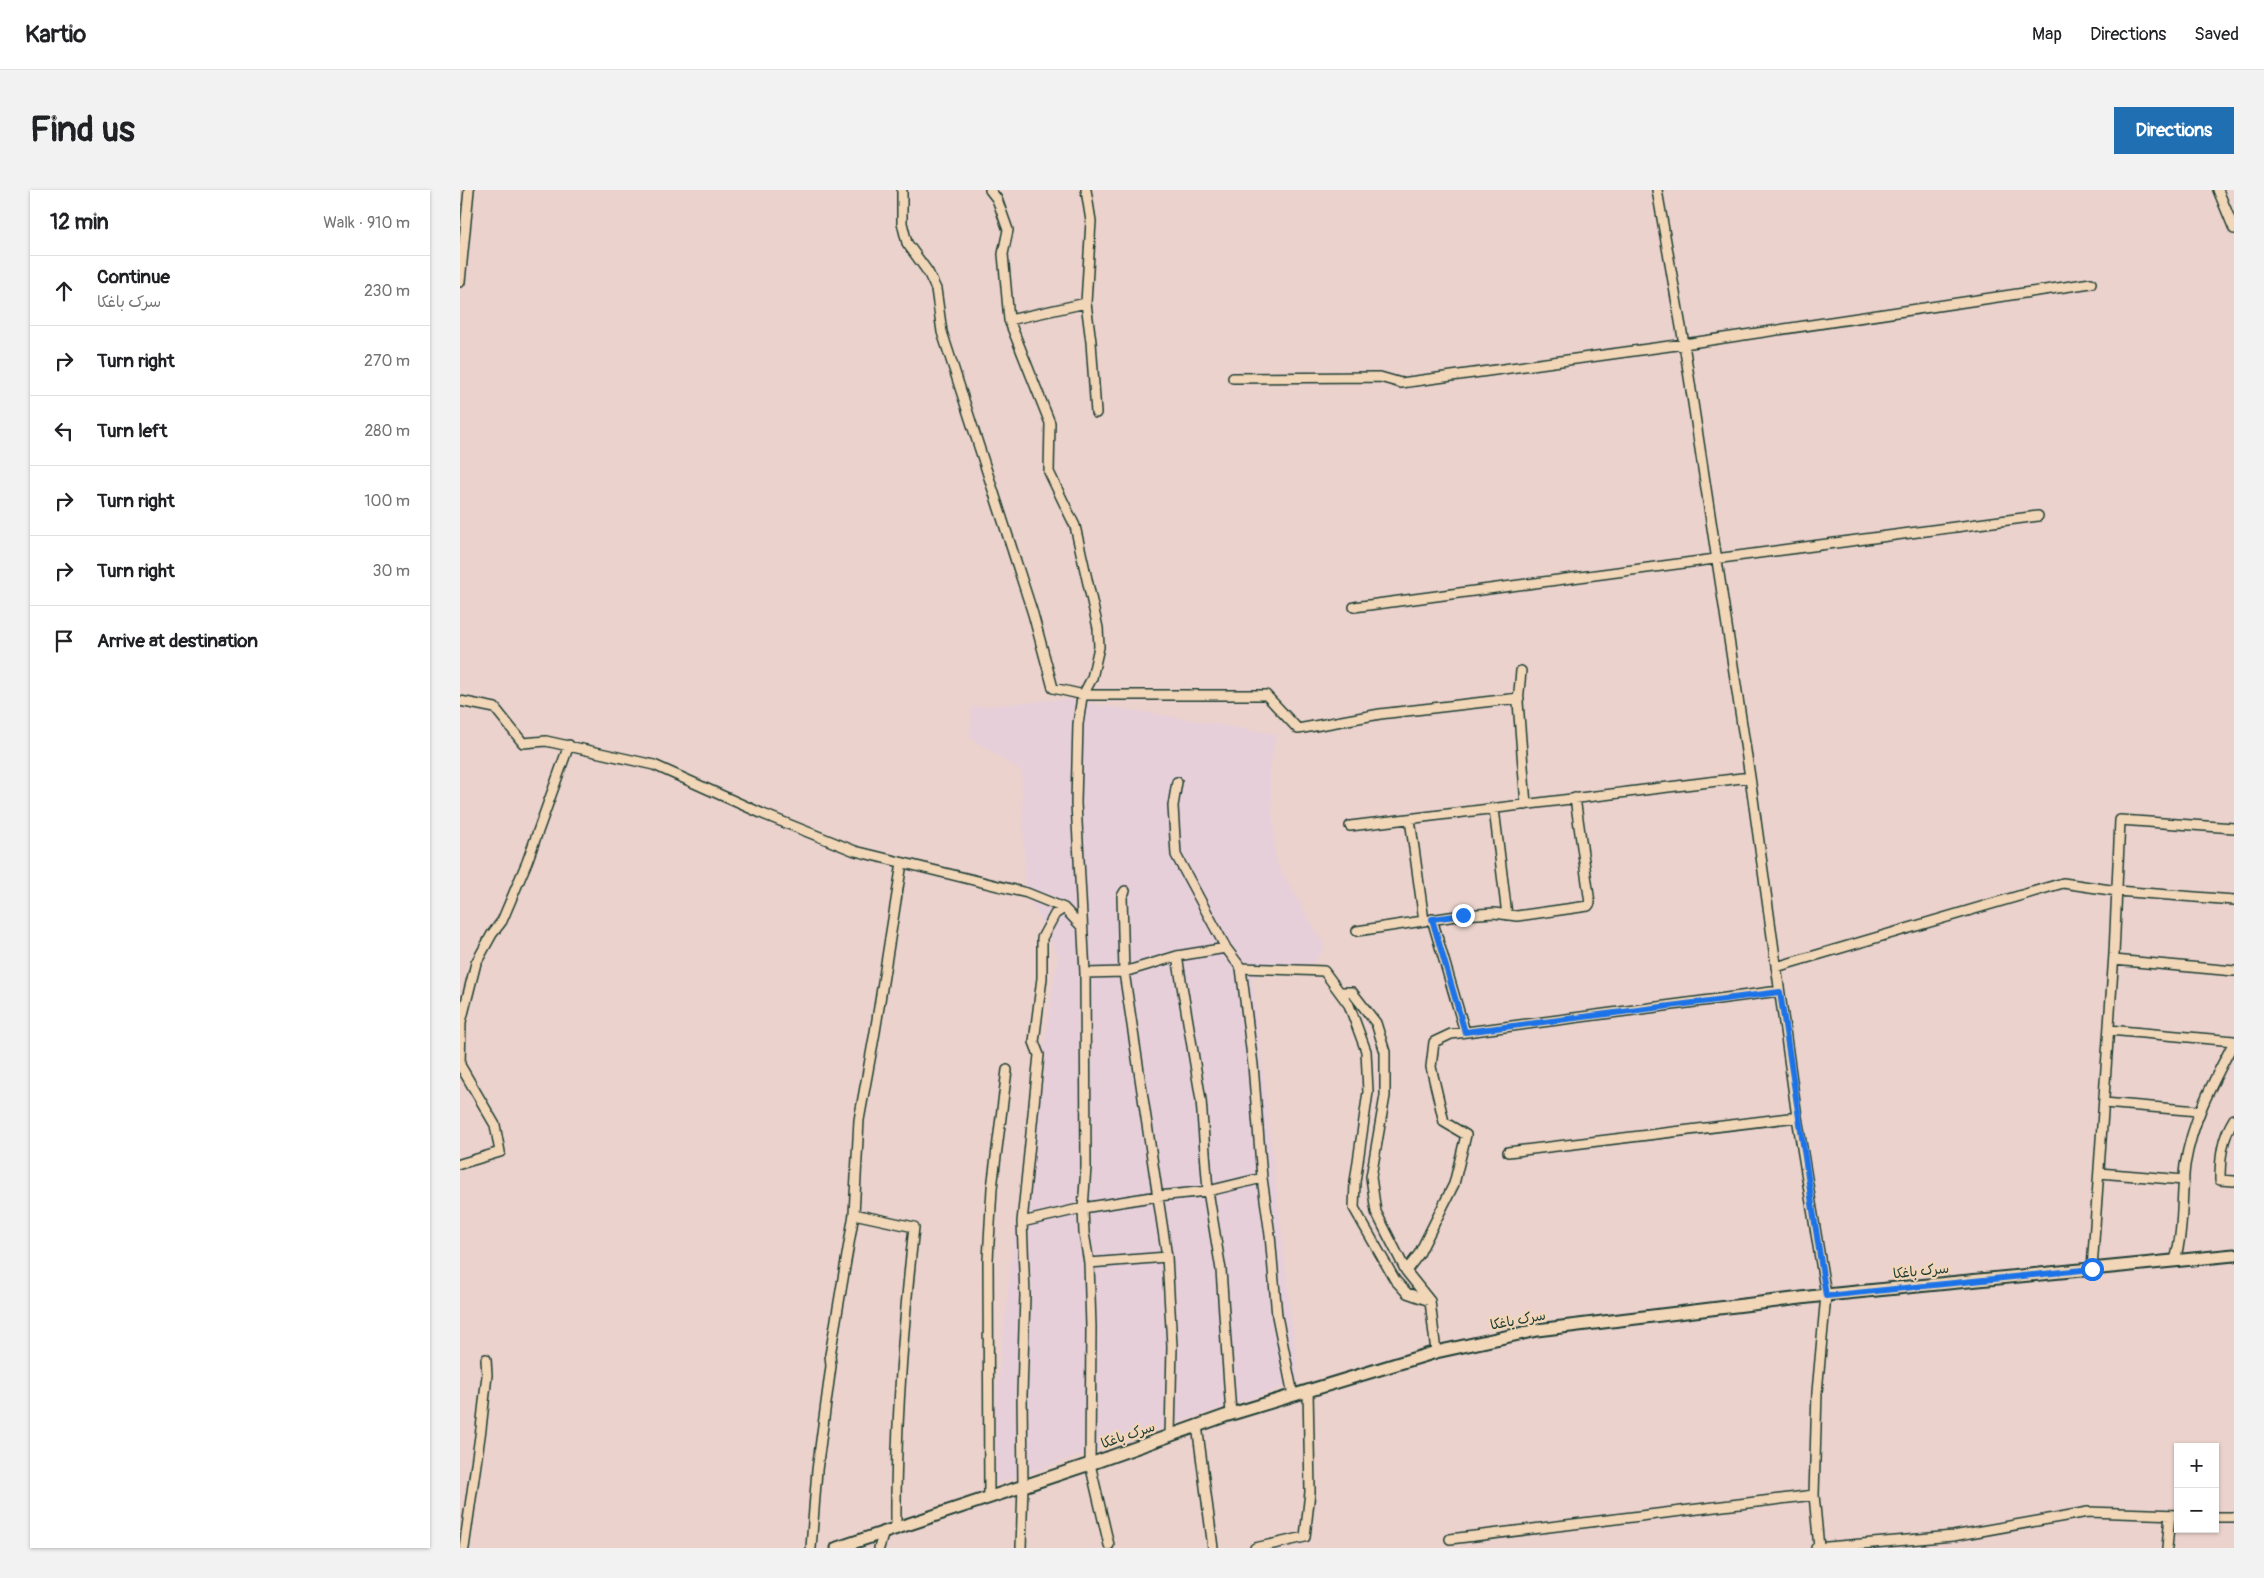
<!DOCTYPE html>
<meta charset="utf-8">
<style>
:root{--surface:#fff;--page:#f2f2f2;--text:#202124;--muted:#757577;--line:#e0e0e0;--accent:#1f6fb2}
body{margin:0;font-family:Pangolin,"Playpen Sans Arabic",sans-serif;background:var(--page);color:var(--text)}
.controls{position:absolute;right:15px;bottom:15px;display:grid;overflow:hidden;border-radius:0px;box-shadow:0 1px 4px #0004}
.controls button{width:45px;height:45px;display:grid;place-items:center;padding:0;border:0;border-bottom:1px solid var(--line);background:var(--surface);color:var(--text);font:25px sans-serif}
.stop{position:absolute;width:15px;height:15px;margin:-11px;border:4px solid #1a73e8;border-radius:50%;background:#fff}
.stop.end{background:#1a73e8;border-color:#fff;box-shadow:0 1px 5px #0008}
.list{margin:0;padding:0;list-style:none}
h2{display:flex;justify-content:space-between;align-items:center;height:65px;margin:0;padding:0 20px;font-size:21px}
h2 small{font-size:16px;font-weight:400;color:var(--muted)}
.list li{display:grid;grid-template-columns:32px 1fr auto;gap:15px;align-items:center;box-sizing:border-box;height:70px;padding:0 20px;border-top:1px solid var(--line)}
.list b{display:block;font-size:19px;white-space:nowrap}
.list p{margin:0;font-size:16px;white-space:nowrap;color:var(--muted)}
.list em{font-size:16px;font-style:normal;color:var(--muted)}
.icon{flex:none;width:28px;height:28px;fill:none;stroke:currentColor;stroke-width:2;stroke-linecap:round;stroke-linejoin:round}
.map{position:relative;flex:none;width:1774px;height:1358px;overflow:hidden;border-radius:0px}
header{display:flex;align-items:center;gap:30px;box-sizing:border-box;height:70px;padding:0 25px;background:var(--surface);border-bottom:1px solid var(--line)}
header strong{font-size:24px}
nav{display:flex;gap:28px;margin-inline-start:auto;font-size:18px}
.intro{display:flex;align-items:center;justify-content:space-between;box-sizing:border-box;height:120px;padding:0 30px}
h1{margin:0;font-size:35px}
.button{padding:12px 22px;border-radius:0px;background:var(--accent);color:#fff;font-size:18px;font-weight:700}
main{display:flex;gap:30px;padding:0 30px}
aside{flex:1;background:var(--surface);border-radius:0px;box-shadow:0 1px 4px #0004}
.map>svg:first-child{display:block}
.built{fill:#e7cfda}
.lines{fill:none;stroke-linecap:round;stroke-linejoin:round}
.minor-casing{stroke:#1f3d34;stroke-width:12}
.tertiary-casing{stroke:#1f3d34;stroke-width:15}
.minor{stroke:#f1d6b8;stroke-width:9}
.tertiary{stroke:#f1d6b8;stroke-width:11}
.route{stroke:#1a73e8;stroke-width:6}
.labels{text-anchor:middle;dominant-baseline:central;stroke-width:4.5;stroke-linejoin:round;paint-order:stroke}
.street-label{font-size:14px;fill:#1f3d34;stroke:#f1d6b8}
</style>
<header>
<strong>Kartio</strong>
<nav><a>Map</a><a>Directions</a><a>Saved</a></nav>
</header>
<div class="intro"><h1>Find us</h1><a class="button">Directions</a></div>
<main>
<aside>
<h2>12 min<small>Walk · 910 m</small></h2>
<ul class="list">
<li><svg class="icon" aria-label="ahead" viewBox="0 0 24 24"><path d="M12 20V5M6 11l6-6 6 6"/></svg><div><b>Continue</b><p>سرک باغکا</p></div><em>230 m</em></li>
<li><svg class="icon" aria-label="right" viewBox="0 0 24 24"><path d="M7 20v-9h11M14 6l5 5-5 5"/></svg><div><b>Turn right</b></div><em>270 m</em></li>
<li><svg class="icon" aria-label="left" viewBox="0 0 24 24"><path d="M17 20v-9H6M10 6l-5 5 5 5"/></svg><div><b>Turn left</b></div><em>280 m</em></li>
<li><svg class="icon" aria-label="right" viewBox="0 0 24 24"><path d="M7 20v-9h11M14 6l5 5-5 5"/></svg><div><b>Turn right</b></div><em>100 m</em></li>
<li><svg class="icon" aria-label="right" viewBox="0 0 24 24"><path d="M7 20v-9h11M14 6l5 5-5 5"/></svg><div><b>Turn right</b></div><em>30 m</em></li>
<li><svg class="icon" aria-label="arrive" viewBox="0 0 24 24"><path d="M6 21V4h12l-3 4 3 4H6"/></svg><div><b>Arrive at destination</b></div></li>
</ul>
</aside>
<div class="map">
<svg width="1774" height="1358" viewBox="0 0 1774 1358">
<rect width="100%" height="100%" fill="#ebd2cc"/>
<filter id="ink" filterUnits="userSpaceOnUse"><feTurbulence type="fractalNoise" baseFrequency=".02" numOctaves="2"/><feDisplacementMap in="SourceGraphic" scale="10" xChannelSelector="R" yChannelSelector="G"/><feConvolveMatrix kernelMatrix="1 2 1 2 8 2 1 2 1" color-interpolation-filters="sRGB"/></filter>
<g filter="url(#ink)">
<!-- built -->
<path class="built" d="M607,509L816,544L810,583L816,671L865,757L855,772L792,787L839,1192L535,1294V1221L555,1036L598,766L565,698L561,581L510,548L512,517Z"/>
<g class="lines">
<!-- minor casing -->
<g class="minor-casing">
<path id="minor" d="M442,0V33L447,53L468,82L476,99L482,142L573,424L593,498L624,505H806L838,539L920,524L1059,508
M530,0L537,9L548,40L543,64L549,130L590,233L589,282L615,336L638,438L639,457L632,488L622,507L618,534L616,613L625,783L626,977L623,1018L624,1043L629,1073L631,1137L630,1274L649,1355
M626,0L631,31L626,113L631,152L636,223
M1197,0L1224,154L1290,587L1337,927L1366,1105L1357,1202L1354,1305L1359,1358
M1758,0L1774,39
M0,92L9,0
M549,130L626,113
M773,188L920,187L941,193L1224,154L1631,93
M894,417L1578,326
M1061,481L1058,512L1066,615
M0,511L35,518L63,553L86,551L194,575L303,624L395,661L567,703L604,718L621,736
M717,592L713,616L716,665L766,758L781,778L793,875L802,988L810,1045L817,1126L833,1205
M1034,619L1047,725
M950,629L964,731
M890,636L1290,587
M665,701L662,706L664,782L707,1067L712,1156L710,1246
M972,729L1005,842
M897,741L1003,725L1034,723L1057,726L1128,716L1130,713L1115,608
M717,766L741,910L748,1001L761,1080L771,1224
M1654,770L1774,781
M1316,777L1603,693L1657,701L1774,710
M781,778L864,781L889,815L906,861L908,902L895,992L894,1018L935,1090L947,1103L970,1111
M625,783L664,782L717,766L766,758
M880,802H892L916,833L925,862V906L911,987L916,1022L946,1081L970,1111L976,1162
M1649,840L1774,851
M1644,913L1738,921
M1774,929C1762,948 1760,968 1760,990L1774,991
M1048,962L1337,927
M0,974L40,962L35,935L0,875L1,832L16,773L32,744L42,731L67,672L109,555
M1639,983L1724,990
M394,1024L454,1037C443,1137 435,1237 436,1338
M562,1032L623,1018L698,1006L748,1001L802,988
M1715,1070C1724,1040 1721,1007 1725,975C1733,928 1752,894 1774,852
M629,1073L707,1067
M1632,1079L1654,764L1660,630L1774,638
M946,1081L959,1064L994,994L1006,945L984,932L971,877L974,852L991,844L1319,801
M737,1235L753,1358
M529,1306L528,1070L532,998L547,880
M1755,1327H1774
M990,1349L1354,1305
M4,1358L21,1239L27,1185L26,1169
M351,1358L357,1280L371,1176L370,1165L394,1024L399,930L415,842L442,673
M419,1358L424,1342
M561,1358L563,1295L562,1205L565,1105L562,1032L579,865L574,852L582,788V748L595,724L604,718
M795,1358L845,1347L850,1302L848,1200
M1356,1358L1493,1346L1628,1322L1718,1325
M1707,1358L1710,1325"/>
</g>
<!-- tertiary casing -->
<g class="tertiary-casing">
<path id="tertiary" d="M377,1358L630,1274L765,1226L976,1162L1077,1140L1366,1105L1774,1065"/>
</g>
<!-- minor -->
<use href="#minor" class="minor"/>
<!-- tertiary -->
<use href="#tertiary" class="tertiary"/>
</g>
</g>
<g class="lines" filter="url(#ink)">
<!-- route -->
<path class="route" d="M1003,725L972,729L1005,842L1320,802L1366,1106L1632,1079"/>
</g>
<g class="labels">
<!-- street labels -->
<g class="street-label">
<text transform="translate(1461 1081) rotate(-6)">سرک باغکا</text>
<text transform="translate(1058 1130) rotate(-11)">سرک باغکا</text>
<text transform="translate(668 1245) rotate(-19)">سرک باغکا</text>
</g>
</g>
</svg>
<div class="controls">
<button>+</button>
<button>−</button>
</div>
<div class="stop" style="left:1632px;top:1079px"></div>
<div class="stop end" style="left:1003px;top:725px"></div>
</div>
</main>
